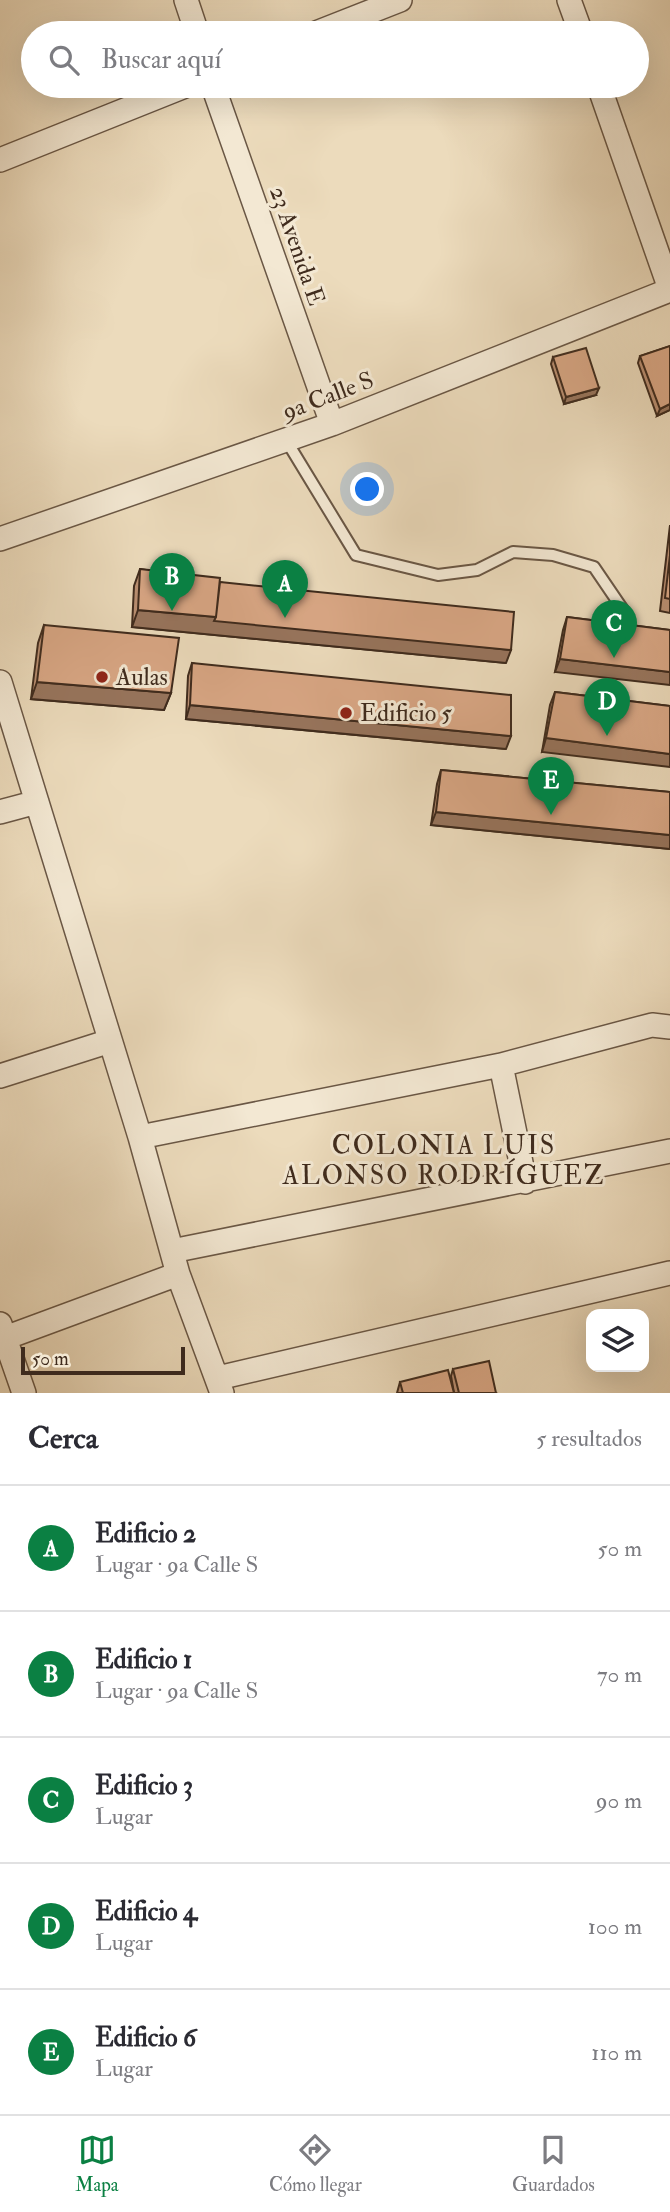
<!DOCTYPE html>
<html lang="es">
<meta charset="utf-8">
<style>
:root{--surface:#fff;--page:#f7f7f7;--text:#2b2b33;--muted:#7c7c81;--line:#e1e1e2;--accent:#0b8043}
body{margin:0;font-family:"IM FELL Double Pica",serif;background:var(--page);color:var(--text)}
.controls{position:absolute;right:21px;bottom:21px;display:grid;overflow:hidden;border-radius:14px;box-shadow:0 7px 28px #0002}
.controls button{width:63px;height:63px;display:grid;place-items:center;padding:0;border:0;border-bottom:2px solid var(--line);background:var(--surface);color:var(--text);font:35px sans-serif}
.scale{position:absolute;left:21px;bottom:18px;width:164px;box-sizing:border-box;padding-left:7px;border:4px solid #3f2b1d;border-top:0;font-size:19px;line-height:24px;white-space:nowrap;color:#3f2b1d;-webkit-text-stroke:5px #f3e8d3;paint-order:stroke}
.you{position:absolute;left:368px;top:490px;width:24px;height:24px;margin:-18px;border:5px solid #fff;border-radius:50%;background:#1a73e8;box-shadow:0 0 0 10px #1a73e833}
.badge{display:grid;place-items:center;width:46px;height:46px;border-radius:50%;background:var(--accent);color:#fff;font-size:23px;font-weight:700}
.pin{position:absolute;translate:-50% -58px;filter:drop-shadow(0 2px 4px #0008)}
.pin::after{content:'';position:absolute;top:37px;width:24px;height:21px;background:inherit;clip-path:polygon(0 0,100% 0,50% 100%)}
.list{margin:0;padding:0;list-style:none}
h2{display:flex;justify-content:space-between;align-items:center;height:91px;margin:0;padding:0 28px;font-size:30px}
h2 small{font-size:23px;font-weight:400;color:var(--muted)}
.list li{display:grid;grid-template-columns:46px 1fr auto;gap:21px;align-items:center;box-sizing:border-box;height:126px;padding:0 28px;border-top:2px solid var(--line)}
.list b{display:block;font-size:26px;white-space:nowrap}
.list p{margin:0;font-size:23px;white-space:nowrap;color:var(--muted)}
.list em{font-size:23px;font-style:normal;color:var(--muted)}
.icon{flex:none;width:38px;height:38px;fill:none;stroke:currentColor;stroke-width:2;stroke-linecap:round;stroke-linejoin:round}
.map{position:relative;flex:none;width:670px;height:1393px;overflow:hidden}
.search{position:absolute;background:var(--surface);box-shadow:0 7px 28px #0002;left:21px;right:21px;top:21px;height:77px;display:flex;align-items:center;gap:18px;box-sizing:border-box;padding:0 24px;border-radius:38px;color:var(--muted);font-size:26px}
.sheet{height:721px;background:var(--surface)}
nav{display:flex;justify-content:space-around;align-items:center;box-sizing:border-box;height:98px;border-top:2px solid var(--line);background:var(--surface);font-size:19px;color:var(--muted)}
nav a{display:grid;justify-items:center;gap:4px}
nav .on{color:var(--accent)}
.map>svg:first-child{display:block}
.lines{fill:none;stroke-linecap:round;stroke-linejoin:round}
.lane-casing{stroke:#6a5745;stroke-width:14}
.street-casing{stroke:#6a5745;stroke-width:26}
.lane{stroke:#f3e8d3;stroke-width:10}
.street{stroke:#f3e8d3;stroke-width:23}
.wall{fill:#ba8f72;stroke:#3f2b1d;stroke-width:2}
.shaded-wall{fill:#97745c;stroke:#3f2b1d;stroke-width:2}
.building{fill:#d8a684;stroke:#3f2b1d;stroke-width:2}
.poi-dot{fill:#8f2418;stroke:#f3e8d3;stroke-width:2.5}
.labels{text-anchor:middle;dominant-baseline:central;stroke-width:6;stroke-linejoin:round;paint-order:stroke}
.street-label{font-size:24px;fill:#3f2b1d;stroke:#f3e8d3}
.poi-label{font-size:24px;fill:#3f2b1d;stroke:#f3e8d3;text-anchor:start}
.neighbourhood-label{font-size:26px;letter-spacing:2px;fill:#3f2b1d;stroke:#f3e8d3}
</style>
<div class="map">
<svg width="670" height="1393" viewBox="0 0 670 1393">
<rect width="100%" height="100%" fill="#ecdbbc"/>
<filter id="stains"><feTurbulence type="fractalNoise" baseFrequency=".00286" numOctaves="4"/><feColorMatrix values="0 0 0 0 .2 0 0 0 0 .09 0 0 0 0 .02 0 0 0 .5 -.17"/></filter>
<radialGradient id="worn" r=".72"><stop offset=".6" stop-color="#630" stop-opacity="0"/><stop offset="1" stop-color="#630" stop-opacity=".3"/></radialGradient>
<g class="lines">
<!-- lane casing -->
<g class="lane-casing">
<path id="lane" d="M286,440L356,555L438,575L477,570L513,552L553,555L594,567L628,617"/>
</g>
<!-- street casing -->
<g class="street-casing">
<path id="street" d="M186,0L197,33
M569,0L581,33
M316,33L400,0
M213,86L332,424
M599,86L670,289
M0,160L185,86
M0,539L332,424L670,290
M0,682L140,1137L178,1274L222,1393
M0,812L37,802
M501,1065L525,1182
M0,1076L110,1041
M140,1137L501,1065L652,1025L670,1027
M172,1251L670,1151
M0,1324L24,1393
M0,1336L5,1338L178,1274
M218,1378L670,1273"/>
</g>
<!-- lane -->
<use href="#lane" class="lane"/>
<!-- street -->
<use href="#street" class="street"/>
</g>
<!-- wall -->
<path class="wall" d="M670,346V410L657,416L638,363L640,356Z
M553,357L596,395L564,404L551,364Z
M670,525V613L660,611Z
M140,569L220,582L506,663L132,627L134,586Z
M567,617L670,630L555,672L563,630Z
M44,625L171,693L164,710L31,699L38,643Z
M192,663L506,749L186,719L188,676Z
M555,692L670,706L542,752L550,705Z
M441,770L670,792V849L431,825L437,784Z
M453,1369L496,1393H454L451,1376Z
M400,1382L454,1393H397Z"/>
<!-- shaded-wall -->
<path class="shaded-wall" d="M599,388L596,395L564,404L566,397Z
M670,404V410L657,416L660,409Z
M138,610L216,617L511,650L506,663L132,627Z
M560,659L670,672V685L555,672Z
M37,682L171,693L164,710L31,699Z
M190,705L511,736L506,749L186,719Z
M546,738L670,754V767L542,752Z
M436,812L670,835V849L431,825Z"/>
<!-- building -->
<path class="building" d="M670,346V404L660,409L640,356Z
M586,348L599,388L566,397L553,357Z
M670,555V599L665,598Z
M140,569L220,578L216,617L138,610Z
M220,582L514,612L511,650L214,621L216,617Z
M567,617L670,630V672L560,659Z
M44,625L179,638L171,693L37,682Z
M192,663L511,695V736L190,705Z
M555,692L670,706V754L546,738Z
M441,770L670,792V835L436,812Z
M489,1361L496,1393H459L453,1369Z
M448,1370L454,1393H403L400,1382Z"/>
<!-- markers -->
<g class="poi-dot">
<circle cx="102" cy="677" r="7"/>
<circle cx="346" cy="713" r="7"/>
</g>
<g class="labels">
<!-- street labels -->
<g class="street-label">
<text transform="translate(297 246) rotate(71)">23 Avenida E</text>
<text transform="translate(328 396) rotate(-21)">9a Calle S</text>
</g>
<!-- poi labels -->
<g class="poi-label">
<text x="116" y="677">Aulas</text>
<text x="360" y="713">Edificio 5</text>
</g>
<!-- neighbourhood labels -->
<g class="neighbourhood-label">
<text x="444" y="1146">COLONIA LUIS<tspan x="444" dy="30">ALONSO RODRÍGUEZ</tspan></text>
</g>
</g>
<rect width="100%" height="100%" filter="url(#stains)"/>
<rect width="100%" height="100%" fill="url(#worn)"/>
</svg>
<div class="controls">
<button><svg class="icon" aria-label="layers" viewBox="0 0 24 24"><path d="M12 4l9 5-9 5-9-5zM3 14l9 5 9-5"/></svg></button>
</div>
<div class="scale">50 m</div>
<div class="you"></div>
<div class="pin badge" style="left:285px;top:618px">A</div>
<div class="pin badge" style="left:172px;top:611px">B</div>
<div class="pin badge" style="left:614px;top:658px">C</div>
<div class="pin badge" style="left:607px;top:736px">D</div>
<div class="pin badge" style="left:551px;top:815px">E</div>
<div class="search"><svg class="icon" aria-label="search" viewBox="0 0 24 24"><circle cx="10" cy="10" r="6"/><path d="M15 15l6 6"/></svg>Buscar aquí</div>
</div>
<section class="sheet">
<h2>Cerca<small>5 resultados</small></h2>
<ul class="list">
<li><span class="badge">A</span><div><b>Edificio 2</b><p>Lugar · 9a Calle S</p></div><em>50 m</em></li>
<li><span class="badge">B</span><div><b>Edificio 1</b><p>Lugar · 9a Calle S</p></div><em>70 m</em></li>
<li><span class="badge">C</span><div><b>Edificio 3</b><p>Lugar</p></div><em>90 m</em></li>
<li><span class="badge">D</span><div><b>Edificio 4</b><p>Lugar</p></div><em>100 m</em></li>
<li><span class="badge">E</span><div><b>Edificio 6</b><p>Lugar</p></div><em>110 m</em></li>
</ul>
</section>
<nav>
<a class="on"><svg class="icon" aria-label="map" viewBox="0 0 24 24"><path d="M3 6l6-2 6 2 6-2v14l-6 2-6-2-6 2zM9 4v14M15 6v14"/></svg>Mapa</a>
<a><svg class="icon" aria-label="directions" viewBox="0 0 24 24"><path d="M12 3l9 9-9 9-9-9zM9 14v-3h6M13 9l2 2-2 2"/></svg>Cómo llegar</a>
<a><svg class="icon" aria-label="saved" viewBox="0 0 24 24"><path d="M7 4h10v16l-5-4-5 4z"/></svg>Guardados</a>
</nav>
